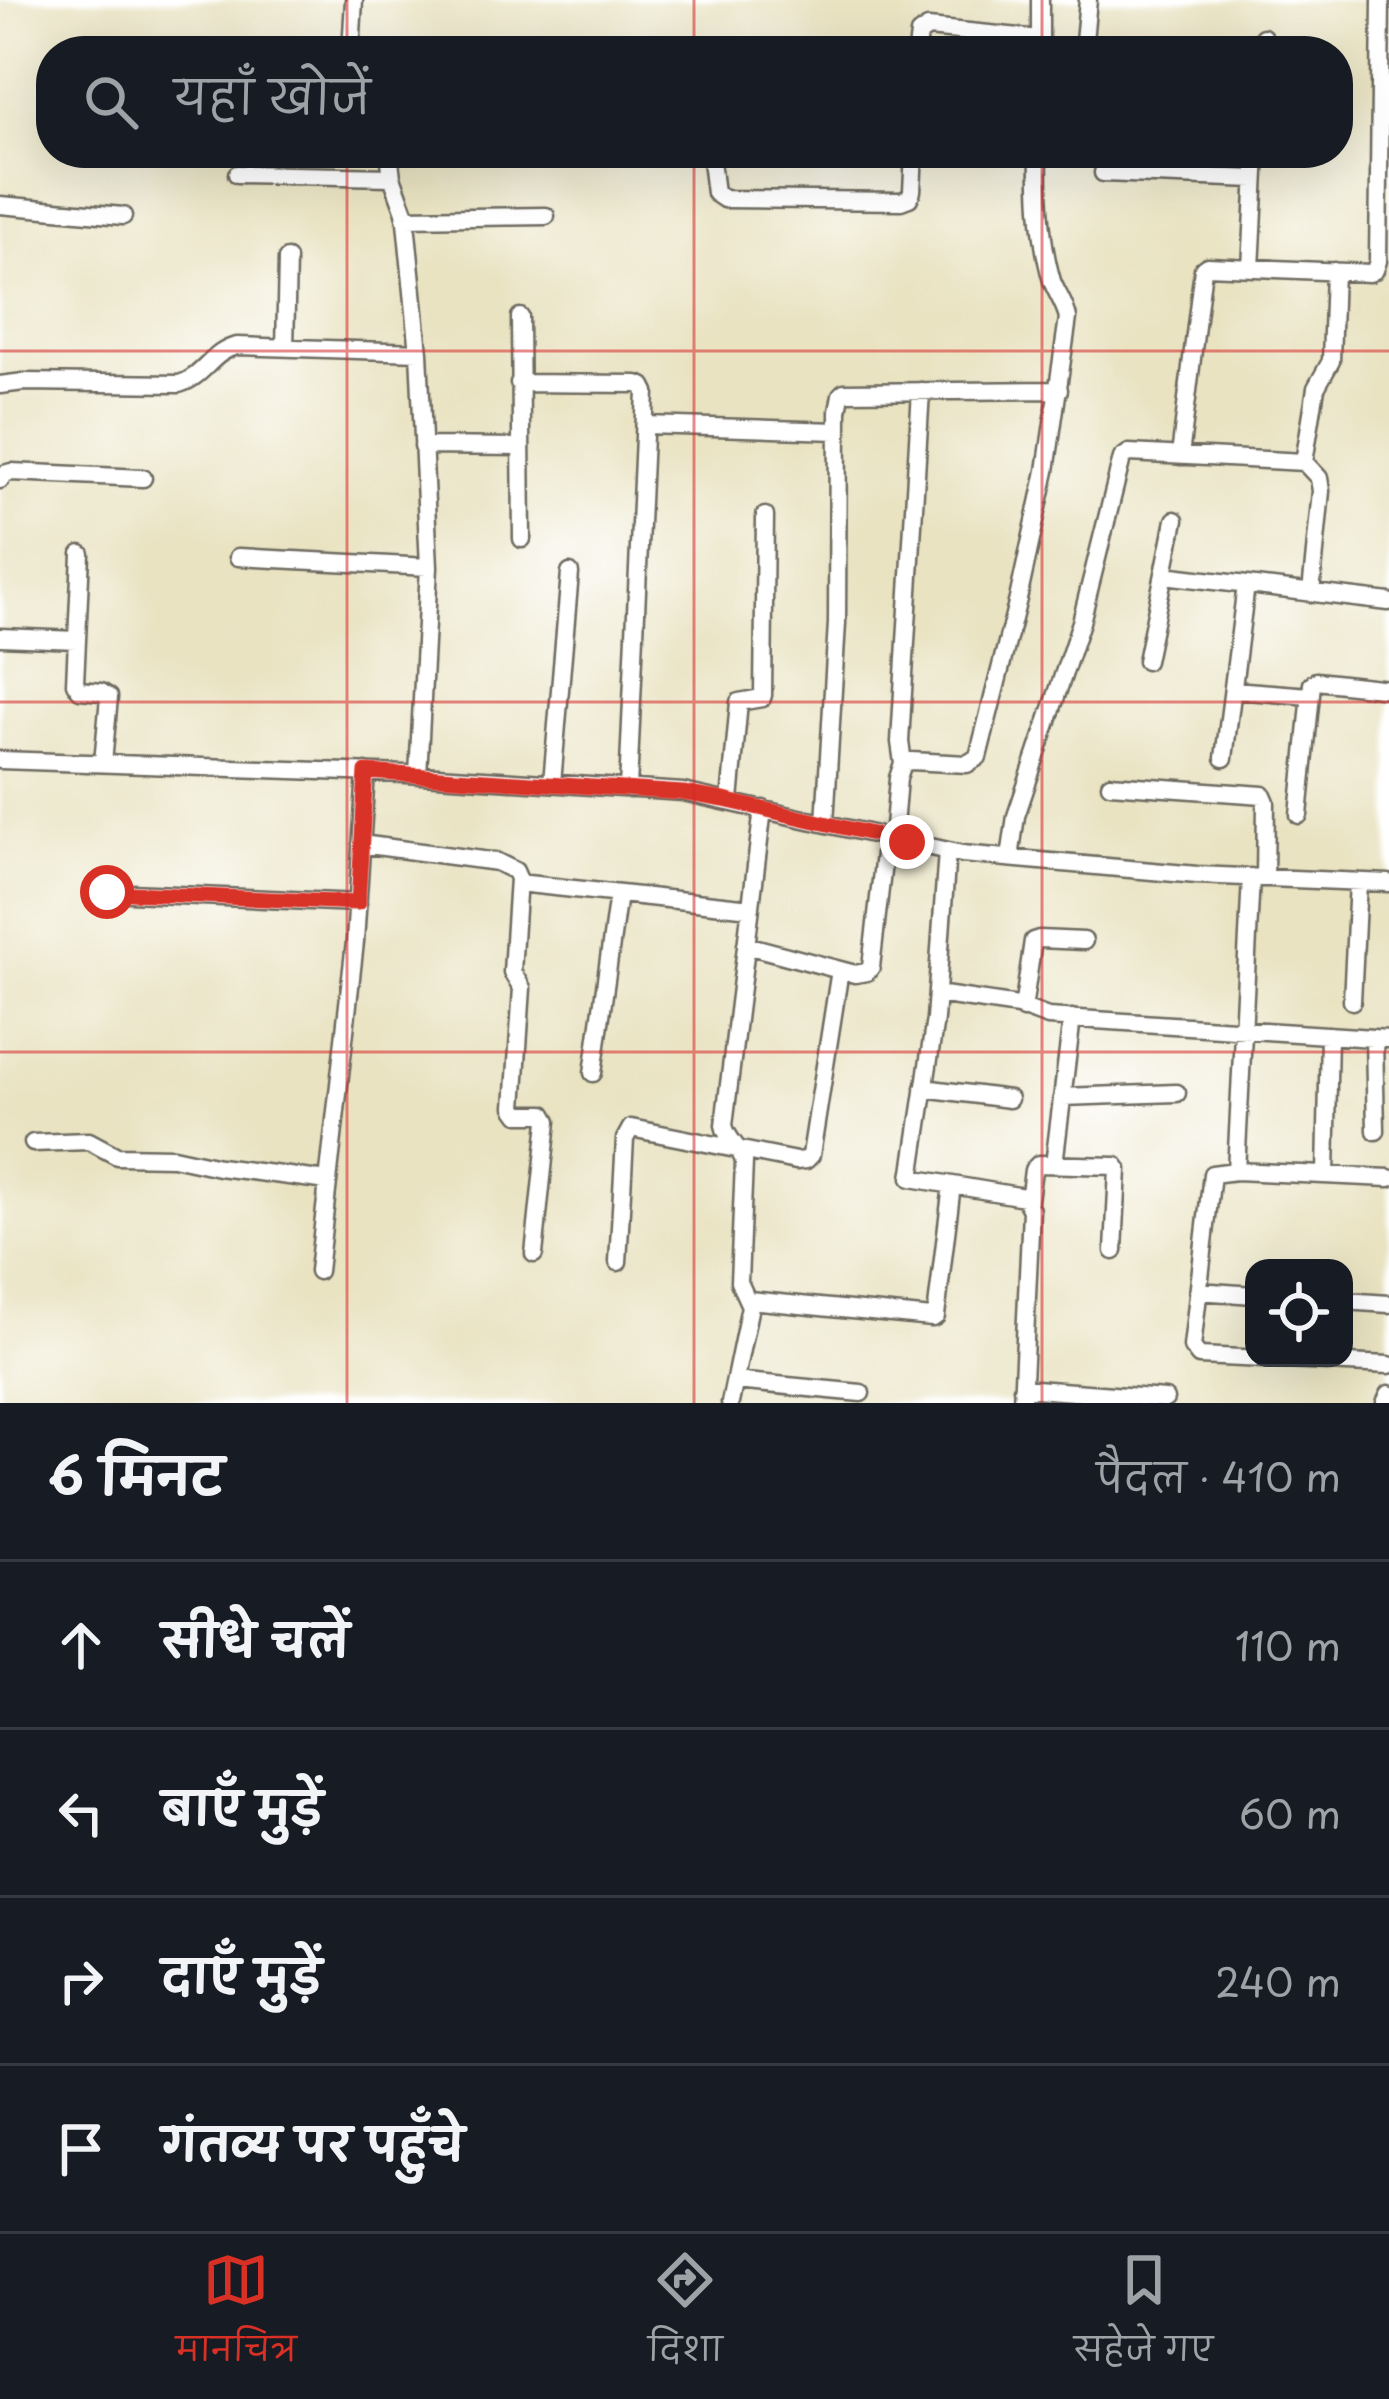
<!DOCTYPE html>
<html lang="hi">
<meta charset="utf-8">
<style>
:root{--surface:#171b24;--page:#20242c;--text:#f1f3f6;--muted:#9ea1a6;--line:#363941;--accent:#d93025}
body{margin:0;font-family:"Playpen Sans","Playpen Sans Deva",sans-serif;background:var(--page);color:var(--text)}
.controls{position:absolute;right:36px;bottom:36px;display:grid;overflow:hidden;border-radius:24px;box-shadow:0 12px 48px #0002}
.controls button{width:108px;height:108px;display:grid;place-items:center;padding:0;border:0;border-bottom:3px solid var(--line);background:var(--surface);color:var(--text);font:60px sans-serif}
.stop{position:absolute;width:36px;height:36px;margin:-27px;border:9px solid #d93025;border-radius:50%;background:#fff}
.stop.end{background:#d93025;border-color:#fff;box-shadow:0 3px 12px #0008}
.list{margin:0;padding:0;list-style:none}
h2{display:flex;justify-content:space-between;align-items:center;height:156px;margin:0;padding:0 48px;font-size:51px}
h2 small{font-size:39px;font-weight:400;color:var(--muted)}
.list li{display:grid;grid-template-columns:78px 1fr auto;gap:36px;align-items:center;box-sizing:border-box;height:168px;padding:0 48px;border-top:3px solid var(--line)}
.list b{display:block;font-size:45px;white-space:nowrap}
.list em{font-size:39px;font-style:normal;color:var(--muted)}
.icon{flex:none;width:66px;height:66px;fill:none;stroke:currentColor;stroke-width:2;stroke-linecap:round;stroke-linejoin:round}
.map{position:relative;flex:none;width:1389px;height:1403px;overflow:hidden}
.search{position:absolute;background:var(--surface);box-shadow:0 12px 48px #0002;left:36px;right:36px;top:36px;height:132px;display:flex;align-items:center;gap:30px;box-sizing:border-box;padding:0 42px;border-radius:48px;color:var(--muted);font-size:45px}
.sheet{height:828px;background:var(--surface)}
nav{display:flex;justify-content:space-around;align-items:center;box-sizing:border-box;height:168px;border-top:3px solid var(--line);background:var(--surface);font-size:33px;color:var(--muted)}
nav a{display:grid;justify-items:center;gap:6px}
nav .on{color:var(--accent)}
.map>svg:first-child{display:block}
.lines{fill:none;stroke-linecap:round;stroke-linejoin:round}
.minor-casing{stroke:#6e6b60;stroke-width:21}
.minor{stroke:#fff;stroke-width:16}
.route{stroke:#d93025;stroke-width:15}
.grid{fill:none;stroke:#d62828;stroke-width:3;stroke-opacity:0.55}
</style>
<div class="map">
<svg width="1389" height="1403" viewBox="0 0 1389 1403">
<rect width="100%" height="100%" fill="#fff"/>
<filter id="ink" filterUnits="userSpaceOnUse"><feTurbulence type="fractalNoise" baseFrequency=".00833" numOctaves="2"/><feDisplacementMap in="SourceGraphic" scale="24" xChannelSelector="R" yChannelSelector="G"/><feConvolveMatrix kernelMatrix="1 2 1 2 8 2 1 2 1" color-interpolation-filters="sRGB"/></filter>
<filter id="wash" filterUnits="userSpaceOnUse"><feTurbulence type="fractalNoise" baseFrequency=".004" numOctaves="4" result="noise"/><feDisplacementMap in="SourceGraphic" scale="48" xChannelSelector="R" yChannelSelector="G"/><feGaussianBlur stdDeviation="2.7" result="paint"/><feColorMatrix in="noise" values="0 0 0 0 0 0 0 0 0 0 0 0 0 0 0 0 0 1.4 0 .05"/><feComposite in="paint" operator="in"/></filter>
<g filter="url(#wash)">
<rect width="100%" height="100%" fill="#e9e3c2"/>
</g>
<g filter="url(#ink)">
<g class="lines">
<!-- minor casing -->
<g class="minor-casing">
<path id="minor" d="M351,51L354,0
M917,51L919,34L928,28L1040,39
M1040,51V0
M1083,51L1088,0
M1262,51L1263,37
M389,153L392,177L405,212L419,352L429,567L418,775
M710,153L715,193L724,199L901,201L909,198L912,191L914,153
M1103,173L1255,179
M237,174L392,177
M0,205L123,216
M405,218L546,216
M1251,268L1257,153
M520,317L522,539
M285,348L287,259
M519,383L637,384L643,386L646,392L628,789
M0,385L24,382L179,384C204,377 212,351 237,346L419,352
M645,425L838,431
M423,446L520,447
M1180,456L1203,269L1207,266L1370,273L1375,270L1378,261L1381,0
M1304,462L1319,478L1321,491L1311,593
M0,480L4,474L11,472L143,478
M81,554L75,683L80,690L101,692L109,697L103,763
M238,557L429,567
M1164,575L1389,602
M0,637L77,640
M1146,661L1175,520
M1233,690L1310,696
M1224,758L1246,585
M0,760L406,774L683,792L962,854L1197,875L1389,883
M903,763L900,742L921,391
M552,783L570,573
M1110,784L1263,795L1266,802L1265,878
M730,801L739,702L762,698L763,695L765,516
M1299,815L1312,684L1316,681L1389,689
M825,823L837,623L838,411L841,395L844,392L1059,390
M893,839L898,778L903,763L911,761L967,764L978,757L1018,599L1046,471L1068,318C1065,304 1057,294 1052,281C1040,240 1038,196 1039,153
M361,844L497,862L515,871L518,878L512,972L522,988L514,1107L519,1114H544L548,1121L534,1254
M947,851L935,1019L911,1178L1024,1197L1031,1210L1022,1403
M1010,858L1016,816L1081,622L1122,458L1129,453L1304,462L1316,388L1331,361L1334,271
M518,883L751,908
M107,892L358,903
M746,945L855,974L867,972L871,967L886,837
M937,994L1018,1006L1048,1017L1389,1039
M1352,1001L1358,882
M1023,1009L1033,941L1039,939L1084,941
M1374,1038L1376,1131
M593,1073L618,894
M924,1088L1009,1099
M1062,1097L1177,1093
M33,1143L89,1141L117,1156L173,1157L219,1167L328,1181
M1054,1164L1072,1018
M1236,1171L1251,877
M1326,1175L1329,1035
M1389,1178L1236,1171L1212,1174L1192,1347L1199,1356L1389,1365
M1029,1201L1033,1170L1039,1164L1116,1166L1118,1169L1114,1251
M618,1262L625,1139L631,1128L796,1161L806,1160L811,1155L840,970
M318,1271L355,942L366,772
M1198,1291L1254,1295
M749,1300L932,1318L936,1316L952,1185
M1344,1301L1389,1304
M735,1381L861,1393
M1022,1388L1165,1399
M730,1403L750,1306L739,1282L744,1162C741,1147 727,1141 724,1125L763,809
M1385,1403L1389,1394"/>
</g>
<!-- minor -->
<use href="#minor" class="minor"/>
</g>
</g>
<g class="lines" filter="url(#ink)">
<!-- route -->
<path class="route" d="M107,892L358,903L366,772L683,793L724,800L907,842"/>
</g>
<!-- grid -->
<path class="grid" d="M347,0V51M694,0V51M1042,0V51M347,153V1403M694,153V1403M1042,153V1403M0,351H1389M0,702H1389M0,1052H1389"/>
</svg>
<div class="controls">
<button><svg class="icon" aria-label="locate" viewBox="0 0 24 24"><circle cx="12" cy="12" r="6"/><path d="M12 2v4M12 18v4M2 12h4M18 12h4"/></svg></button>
</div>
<div class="stop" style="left:107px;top:892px"></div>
<div class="stop end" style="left:907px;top:842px"></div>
<div class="search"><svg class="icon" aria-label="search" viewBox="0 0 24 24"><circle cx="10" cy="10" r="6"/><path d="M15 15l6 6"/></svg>यहाँ खोजें</div>
</div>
<section class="sheet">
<h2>6 मिनट<small>पैदल · 410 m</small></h2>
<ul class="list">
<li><svg class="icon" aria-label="ahead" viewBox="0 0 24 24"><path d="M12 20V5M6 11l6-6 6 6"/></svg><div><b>सीधे चलें</b></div><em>110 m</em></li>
<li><svg class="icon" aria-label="left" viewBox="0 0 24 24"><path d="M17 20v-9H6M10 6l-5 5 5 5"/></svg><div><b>बाएँ मुड़ें</b></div><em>60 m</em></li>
<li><svg class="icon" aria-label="right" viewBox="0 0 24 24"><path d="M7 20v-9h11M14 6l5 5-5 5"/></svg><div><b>दाएँ मुड़ें</b></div><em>240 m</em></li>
<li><svg class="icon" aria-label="arrive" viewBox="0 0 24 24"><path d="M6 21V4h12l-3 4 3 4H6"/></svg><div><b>गंतव्य पर पहुँचे</b></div></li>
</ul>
</section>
<nav>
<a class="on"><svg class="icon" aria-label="map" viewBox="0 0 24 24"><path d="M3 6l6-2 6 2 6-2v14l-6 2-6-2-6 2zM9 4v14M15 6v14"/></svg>मानचित्र</a>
<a><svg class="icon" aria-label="directions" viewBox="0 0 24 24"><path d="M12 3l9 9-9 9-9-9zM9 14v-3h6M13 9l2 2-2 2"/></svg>दिशा</a>
<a><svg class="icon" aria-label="saved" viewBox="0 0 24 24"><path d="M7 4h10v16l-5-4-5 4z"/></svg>सहेजे गए</a>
</nav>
